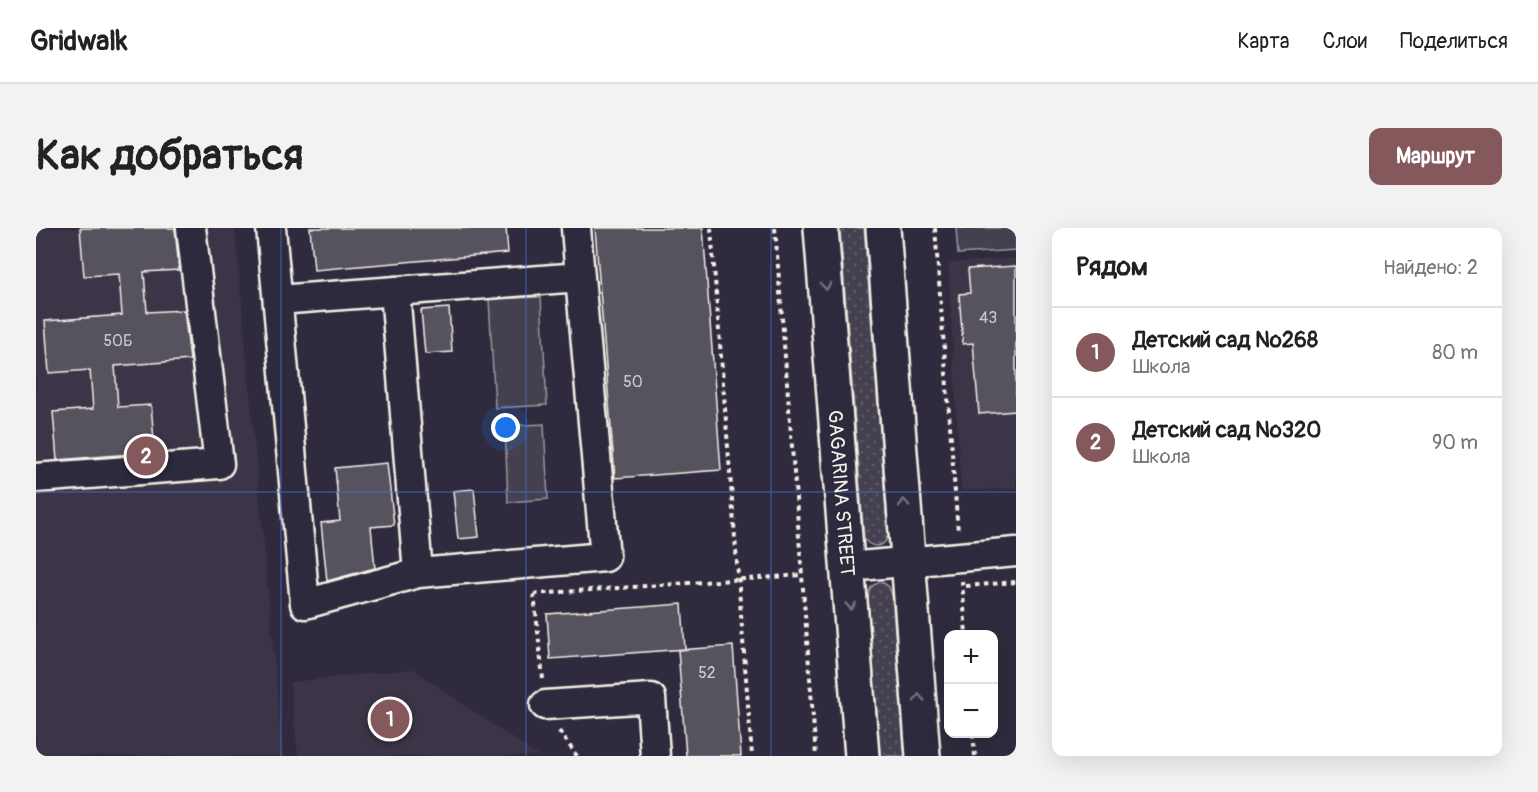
<!DOCTYPE html>
<html lang="ru">
<meta charset="utf-8">
<style>
:root{--surface:#fff;--page:#f2f2f2;--text:#222;--muted:#767676;--line:#e0e0e0;--accent:#85585c}
body{margin:0;font-family:Pangolin,sans-serif;background:var(--page);color:var(--text)}
.controls{position:absolute;right:18px;bottom:18px;display:grid;overflow:hidden;border-radius:12px;box-shadow:0 6px 24px #0002}
.controls button{width:54px;height:54px;display:grid;place-items:center;padding:0;border:0;border-bottom:2px solid var(--line);background:var(--surface);color:var(--text);font:30px sans-serif}
.you{position:absolute;left:470px;top:200px;width:21px;height:21px;margin:-15px;border:4px solid #fff;border-radius:50%;background:#1a73e8;box-shadow:0 0 0 9px #1a73e833}
.badge{display:grid;place-items:center;width:39px;height:39px;border-radius:50%;background:var(--accent);color:#fff;font-size:20px;font-weight:700}
.pin{position:absolute;translate:-50% -50%;border:3px solid #fff;box-shadow:0 2px 6px #0006}
.list{margin:0;padding:0;list-style:none}
h2{display:flex;justify-content:space-between;align-items:center;height:78px;margin:0;padding:0 24px;font-size:26px}
h2 small{font-size:20px;font-weight:400;color:var(--muted)}
.list li{display:grid;grid-template-columns:39px 1fr auto;gap:18px;align-items:center;box-sizing:border-box;height:90px;padding:0 24px;border-top:2px solid var(--line)}
.list b{display:block;font-size:22px;white-space:nowrap}
.list p{margin:0;font-size:20px;white-space:nowrap;color:var(--muted)}
.list em{font-size:20px;font-style:normal;color:var(--muted)}
.map{position:relative;flex:none;width:980px;height:528px;overflow:hidden;border-radius:12px}
header{display:flex;align-items:center;gap:36px;box-sizing:border-box;height:84px;padding:0 30px;background:var(--surface);border-bottom:2px solid var(--line)}
header strong{font-size:28px}
nav{display:flex;gap:33px;margin-inline-start:auto;font-size:21px}
.intro{display:flex;align-items:center;justify-content:space-between;box-sizing:border-box;height:144px;padding:0 36px}
h1{margin:0;font-size:42px}
.button{padding:15px 27px;border-radius:12px;background:var(--accent);color:#fff;font-size:21px;font-weight:700}
main{display:flex;gap:36px;padding:0 36px}
aside{flex:1;background:var(--surface);border-radius:12px;box-shadow:0 6px 24px #0002}
.map>svg:first-child{display:block}
.built{fill:#3b3647}
.grass{fill:url(#grass-dots);stroke:#9c989c;stroke-width:1.5}
.green{fill:#454050;stroke:#9c989c;stroke-width:1.5}
.building{fill:#56525f;stroke:#f4f1e8;stroke-width:1.5}
.lines{fill:none;stroke-linecap:round;stroke-linejoin:round}
.minor-casing{stroke:#f4f1e8;stroke-width:33}
.major-casing{stroke:#f4f1e8;stroke-width:38}
.path{stroke:#f4f1e8;stroke-width:4;stroke-dasharray:4.5 4.5;stroke-linecap:butt}
.minor{stroke:#2f2a3d;stroke-width:28}
.major{stroke:#2f2a3d;stroke-width:33}
.oneway{stroke:#747079}
.grid{fill:none;stroke:#486fdb;stroke-width:1.5;stroke-opacity:0.55}
.labels{text-anchor:middle;dominant-baseline:central;stroke-width:5;stroke-linejoin:round;paint-order:stroke}
.number-label{font-size:16px;fill:#ccc9c6}
.street-label{font-size:20px;fill:#f4f1e8;stroke:#2f2a3d}
</style>
<header>
<strong>Gridwalk</strong>
<nav><a>Карта</a><a>Слои</a><a>Поделиться</a></nav>
</header>
<div class="intro"><h1>Как добраться</h1><a class="button">Маршрут</a></div>
<main>
<div class="map">
<svg width="980" height="528" viewBox="0 0 980 528">
<defs>
<pattern id="grass-dots" width="8" height="8" patternUnits="userSpaceOnUse" patternTransform="scale(1.5)"><rect width="8" height="8" fill="#454050"/><path d="M2 2h.1M6 6h.1" fill="none" stroke="#605c69" stroke-width="1.8" stroke-linecap="round"/></pattern>
</defs>
<rect width="100%" height="100%" fill="#2f2a3d"/>
<filter id="ink" filterUnits="userSpaceOnUse"><feTurbulence type="fractalNoise" baseFrequency=".0167" numOctaves="2"/><feDisplacementMap in="SourceGraphic" scale="12" xChannelSelector="R" yChannelSelector="G"/><feConvolveMatrix kernelMatrix="1 2 1 2 8 2 1 2 1" color-interpolation-filters="sRGB"/></filter>
<g filter="url(#ink)">
<!-- built -->
<path class="built" d="M0,0H199L247,528H0Z
M980,30V260L925,263L912,35Z
M377,441L502,528H262L254,454Z"/>
<!-- grass -->
<path class="grass" d="M804,0H828L852,307C849,321 834,321 828,310Z
M843,355H848L853,359L856,367L869,528H844L832,370C833,362 834,357 843,355Z"/>
<!-- green -->
<path class="green" d="M920,0H980V22L922,26Z
M505,69L511,177L459,180L453,71Z
M508,196L512,271L472,274L469,198Z"/>
<!-- building -->
<path class="building" d="M44,0H139L143,42L108,44L111,84L148,82L154,132L79,138L82,179L115,177L119,224L21,232L17,184L57,181L54,142L13,145L9,93L86,87L83,46L48,48Z
M274,0H470L472,25L278,42Z
M559,0H667L685,242L579,250Z
M980,38V183L943,186L937,115L927,116L923,66L934,65L932,41Z
M413,80L416,124L389,126L385,82Z
M351,235L358,297L335,299L339,340L291,353L285,295L304,293L299,240Z
M438,261L443,309L422,311L417,263Z
M646,376L649,421L514,431L511,386Z
M697,418L705,528H650L642,422Z"/>
<g class="lines">
<!-- minor casing -->
<g class="minor-casing">
<path id="minor" d="M235,0L269,376L382,345L569,329L544,49
M359,63L382,345
M242,72L544,49L540,0
M0,250L183,236L155,0
M812,339L980,324
M509,477L615,470L619,528"/>
</g>
<!-- major casing -->
<g class="major-casing">
<g id="major">
<path id="s1" d="M785,0L826,528"/>
<path d="M847,0L887,528"/>
</g>
</g>
<!-- path -->
<path class="path" d="M675,0L716,528
M739,0L780,528
M899,0L922,304
M926,353L930,406
M930,358L980,354
M498,366L766,347
M498,366L507,451
M523,503L541,528
M937,506L939,528"/>
<!-- minor -->
<use href="#minor" class="minor"/>
<!-- major -->
<use href="#major" class="major"/>
</g>
<!-- one-way arrows -->
<defs><path id="oneway-chevron" d="M-2-3.5L2.5 0L-2 3.5" fill="none" stroke-width="1.6" stroke-linecap="round" stroke-linejoin="round" transform="scale(1.5)"/></defs>
<g class="oneway">
<use href="#oneway-chevron" transform="translate(790 58) rotate(85)"/>
<use href="#oneway-chevron" transform="translate(868 275) rotate(-94)"/>
<use href="#oneway-chevron" transform="translate(815 378) rotate(86)"/>
<use href="#oneway-chevron" transform="translate(883 470) rotate(-94)"/>
</g>
</g>
<!-- grid -->
<path class="grid" d="M245,0V528M490,0V528M735,0V528M0,264H980"/>
<g class="labels">
<!-- number labels -->
<g class="number-label">
<text x="952" y="90">43</text>
<text x="82" y="113">50Б</text>
<text x="597" y="154">50</text>
<text x="671" y="445">52</text>
</g>
<!-- street labels -->
<g class="street-label">
<text stroke="none"><textPath href="#s1" startOffset="266">GAGARINA STREET</textPath></text>
</g>
</g>
</svg>
<div class="controls">
<button>+</button>
<button>−</button>
</div>
<div class="you"></div>
<div class="pin badge" style="left:354px;top:491px">1</div>
<div class="pin badge" style="left:110px;top:228px">2</div>
</div>
<aside>
<h2>Рядом<small>Найдено: 2</small></h2>
<ul class="list">
<li><span class="badge">1</span><div><b>Детский сад №268</b><p>Школа</p></div><em>80 m</em></li>
<li><span class="badge">2</span><div><b>Детский сад №320</b><p>Школа</p></div><em>90 m</em></li>
</ul>
</aside>
</main>
